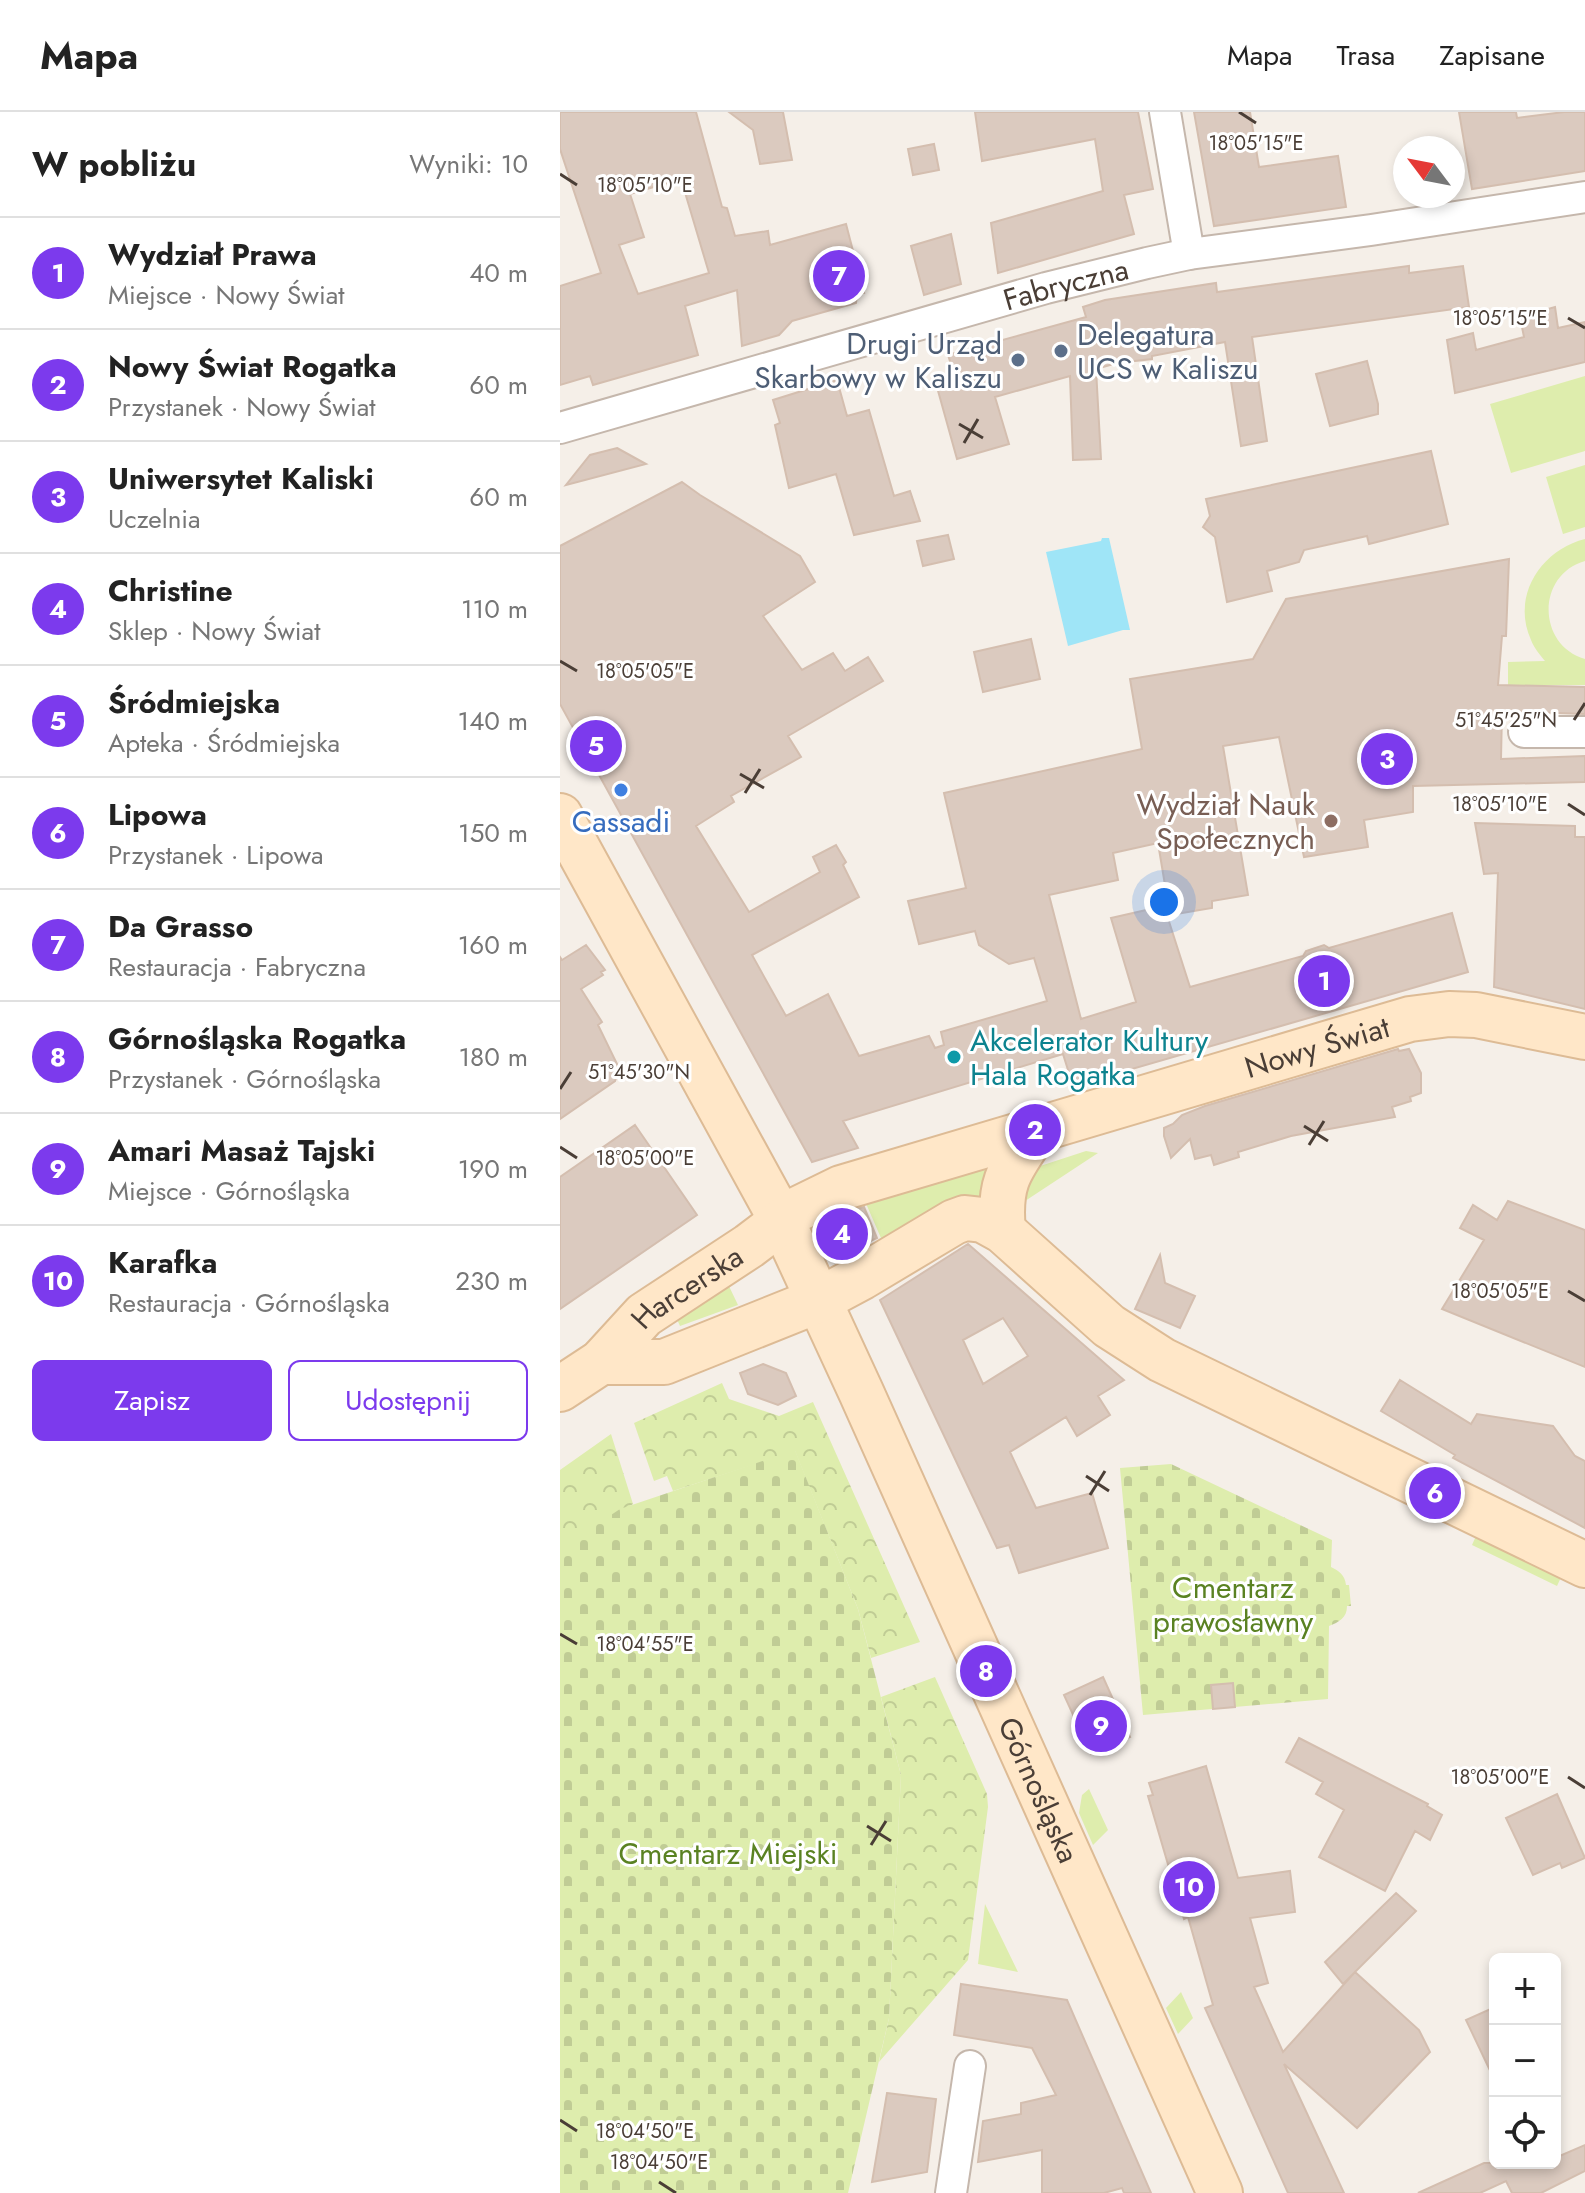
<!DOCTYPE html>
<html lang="pl">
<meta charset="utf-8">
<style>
:root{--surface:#fff;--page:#f2f2f2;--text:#222;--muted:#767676;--line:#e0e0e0;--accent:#7c3aed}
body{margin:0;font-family:Jost,sans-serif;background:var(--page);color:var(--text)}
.controls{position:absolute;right:24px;bottom:24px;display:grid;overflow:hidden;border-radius:12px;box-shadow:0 4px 12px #0003}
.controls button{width:72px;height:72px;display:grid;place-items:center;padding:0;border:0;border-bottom:2px solid var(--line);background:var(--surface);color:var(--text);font:40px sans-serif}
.compass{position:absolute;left:833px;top:24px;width:72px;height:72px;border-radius:50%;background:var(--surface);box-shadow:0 4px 12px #0003;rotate:302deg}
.you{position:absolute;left:604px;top:790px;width:28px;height:28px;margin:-20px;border:6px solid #fff;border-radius:50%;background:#1a73e8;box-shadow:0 0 0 12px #1a73e833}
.badge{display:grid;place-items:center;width:52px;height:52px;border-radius:50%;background:var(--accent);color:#fff;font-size:26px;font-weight:700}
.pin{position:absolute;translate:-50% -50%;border:4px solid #fff;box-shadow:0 2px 8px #0006}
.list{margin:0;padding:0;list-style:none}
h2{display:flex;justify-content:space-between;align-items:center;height:104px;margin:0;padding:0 32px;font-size:34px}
h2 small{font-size:26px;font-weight:400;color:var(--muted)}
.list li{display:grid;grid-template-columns:52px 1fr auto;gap:24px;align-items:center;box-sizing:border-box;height:112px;padding:0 32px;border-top:2px solid var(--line)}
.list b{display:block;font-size:30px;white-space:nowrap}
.list p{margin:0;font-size:26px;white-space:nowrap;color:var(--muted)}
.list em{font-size:26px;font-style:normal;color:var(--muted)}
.actions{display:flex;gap:16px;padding:24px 32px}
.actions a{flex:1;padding:18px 0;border:2px solid var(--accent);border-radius:12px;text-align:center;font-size:28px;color:var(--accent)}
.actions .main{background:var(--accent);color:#fff}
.icon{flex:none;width:44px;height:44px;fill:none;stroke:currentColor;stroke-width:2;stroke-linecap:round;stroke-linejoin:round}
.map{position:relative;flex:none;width:1025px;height:2081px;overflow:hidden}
header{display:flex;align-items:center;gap:48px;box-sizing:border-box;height:112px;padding:0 40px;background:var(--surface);border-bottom:2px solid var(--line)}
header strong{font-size:38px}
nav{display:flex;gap:44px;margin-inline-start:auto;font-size:28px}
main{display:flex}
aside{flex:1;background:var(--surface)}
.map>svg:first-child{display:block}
.green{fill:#deedad}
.forest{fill:url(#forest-crowns)}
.cemetery{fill:url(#cemetery-stones)}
.water{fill:#9fe5f7}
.building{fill:#dbcabf;stroke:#d4beaf;stroke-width:2;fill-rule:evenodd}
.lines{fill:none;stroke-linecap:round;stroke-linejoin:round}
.street-casing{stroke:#c5b7ac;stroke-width:34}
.secondary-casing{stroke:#ddbb95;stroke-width:48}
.street{stroke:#fff;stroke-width:30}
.secondary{stroke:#ffe7c8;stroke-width:44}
.ticks{fill:none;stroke:#4a3e36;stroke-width:3}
.service-dot{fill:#5c6f8a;stroke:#fff;stroke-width:3}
.shop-dot{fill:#3f7fe0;stroke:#fff;stroke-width:3}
.education-dot{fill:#8d6e63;stroke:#fff;stroke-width:3}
.culture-dot{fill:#0f9aa8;stroke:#fff;stroke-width:3}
.labels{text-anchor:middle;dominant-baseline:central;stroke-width:6;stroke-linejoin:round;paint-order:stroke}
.street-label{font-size:30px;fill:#4a3e36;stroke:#fff}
.service-label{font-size:30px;fill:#4e5e75;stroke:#fff;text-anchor:start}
.education-label{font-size:30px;fill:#785e54;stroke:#fff;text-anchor:end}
.shop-label{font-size:30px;fill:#366cbe;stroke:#fff}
.culture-label{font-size:30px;fill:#0d838f;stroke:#fff;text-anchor:start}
.park-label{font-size:30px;fill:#5a8222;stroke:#fff}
.ticks-label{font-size:20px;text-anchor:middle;fill:#4a3e36;stroke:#fff;stroke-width:6;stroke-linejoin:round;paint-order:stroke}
</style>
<header>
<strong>Mapa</strong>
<nav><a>Mapa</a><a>Trasa</a><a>Zapisane</a></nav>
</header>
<main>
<aside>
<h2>W pobliżu<small>Wyniki: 10</small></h2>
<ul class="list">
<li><span class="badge">1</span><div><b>Wydział Prawa</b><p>Miejsce · Nowy Świat</p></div><em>40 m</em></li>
<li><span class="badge">2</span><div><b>Nowy Świat Rogatka</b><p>Przystanek · Nowy Świat</p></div><em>60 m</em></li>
<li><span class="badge">3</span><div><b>Uniwersytet Kaliski</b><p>Uczelnia</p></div><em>60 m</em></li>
<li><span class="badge">4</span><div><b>Christine</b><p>Sklep · Nowy Świat</p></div><em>110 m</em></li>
<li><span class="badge">5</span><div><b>Śródmiejska</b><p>Apteka · Śródmiejska</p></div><em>140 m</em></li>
<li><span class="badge">6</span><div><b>Lipowa</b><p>Przystanek · Lipowa</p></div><em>150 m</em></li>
<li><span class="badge">7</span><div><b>Da Grasso</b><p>Restauracja · Fabryczna</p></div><em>160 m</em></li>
<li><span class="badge">8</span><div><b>Górnośląska Rogatka</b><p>Przystanek · Górnośląska</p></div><em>180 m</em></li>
<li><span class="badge">9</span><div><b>Amari Masaż Tajski</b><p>Miejsce · Górnośląska</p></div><em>190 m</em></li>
<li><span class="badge">10</span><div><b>Karafka</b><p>Restauracja · Górnośląska</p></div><em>230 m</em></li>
</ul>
<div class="actions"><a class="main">Zapisz</a><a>Udostępnij</a></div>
</aside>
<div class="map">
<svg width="1025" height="2081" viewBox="0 0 1025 2081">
<defs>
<pattern id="forest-crowns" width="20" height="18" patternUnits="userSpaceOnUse" patternTransform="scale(2)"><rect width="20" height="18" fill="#deedad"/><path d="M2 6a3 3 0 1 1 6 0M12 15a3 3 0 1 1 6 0" fill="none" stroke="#c0cc95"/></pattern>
<pattern id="cemetery-stones" width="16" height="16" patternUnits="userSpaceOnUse" patternTransform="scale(2)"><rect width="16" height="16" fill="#deedad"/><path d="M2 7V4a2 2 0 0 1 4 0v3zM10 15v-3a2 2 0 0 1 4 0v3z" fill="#c0cc95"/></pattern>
</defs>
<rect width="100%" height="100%" fill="#f5efe8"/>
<!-- green -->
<path class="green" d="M1025,264V339L951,361L930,292Z
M1025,353V415L1003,422L986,365Z
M1025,427V449C976,463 977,533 1025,547V573H948V550L985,549C980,543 974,536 971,528C951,484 981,438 1025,427Z
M526,1039L538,1041L459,1093L474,1056Z
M423,1054L431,1056L425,1088L324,1133L304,1087Z
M167,1170L178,1193L120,1214L115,1203Z
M916,1424L1003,1461L997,1474L912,1433Z
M529,1677L548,1718L533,1733L519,1701L522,1683Z
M425,1792L458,1860L418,1852Z
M621,1880L633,1906L618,1922L606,1896Z"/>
<!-- forest -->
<path class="forest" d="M162,1271L169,1287L219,1304L253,1290L360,1530L311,1546L298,1497L235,1339L113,1379L107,1364L94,1369L74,1311Z
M51,1322L73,1392L0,1440V1358Z
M375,1565L427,1682L428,1695L408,1848L319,1950L329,1906L341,1663L321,1585Z"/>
<!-- cemetery -->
<path class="cemetery" d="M235,1338L298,1497L341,1663L329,1906L288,2081H0V1437L60,1397Z
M611,1352L772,1428L771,1455C779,1459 785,1463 786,1473H789L791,1494H787C787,1506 779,1510 769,1514L768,1587L583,1603L560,1356Z"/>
<!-- water -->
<path class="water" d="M542,426H549L570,518H563L508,534L486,440L541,429Z"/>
<!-- building -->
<path class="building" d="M0,0H136L162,95L167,96L175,124L208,119L210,133L286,112L304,181L297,182L296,191L232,209L219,223L182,234L177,178L125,194L138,243L33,273L30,264L0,273V174L41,161L0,37ZM121,67L149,161L78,182L59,133L84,125L70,82Z
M169,0H223L232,48L200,52L193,18Z
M415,0H578L593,77L564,83L574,122L438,161L431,111L543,79L535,27L422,49Z
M634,0H690L699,55L778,44L786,95L654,114Z
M899,0H956L957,6L1004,0H1025V59L912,77Z
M374,32L379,58L353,63L348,37Z
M391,122L401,172L364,183L351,134Z
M849,154V161L903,154L909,195L692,225L707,329L681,334L665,230L592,244V247L557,251L536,257L541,347L513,348L510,264L435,285L449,332L397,347L375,268L394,262L388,243L526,205L523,195L545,188L656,171L657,180Z
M995,195L998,216L1025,210V250L895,281L887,228L913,221L916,238L964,225L960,205Z
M807,249L818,292V302L770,314L756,262Z
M277,268L287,304L309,298L334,384L350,379L360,409L294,423L276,362L229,376L215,313L220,311L213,288Z
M57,336L86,352L6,373L30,343Z
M871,339L888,412L809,432L807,424L744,438L739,450L707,459L712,479L667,490L655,425L643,415L650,404L646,387Z
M122,370L140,383L240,444L255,470L203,504L242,558L273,541L285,559L308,545L323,569L228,624L241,645L171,684L174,690L136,714L189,800L260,760L253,745L276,733L286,750L283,753L299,785L192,843L226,904L268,882L299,944L369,924L375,936L384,933L381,920L487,889L474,846L449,852L419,833L415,819L359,832L348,789L406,776L384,681L582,637L570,567L693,547L726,487L949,447L946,524H942L938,573L1025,575V602L942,599L941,647L1025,644V670L853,674V700L804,708L808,735L744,745L719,625L663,634L688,783L652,789V796L610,803L598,731L553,741L558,768L489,783L521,907L576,890L551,806L604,794L630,875L743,844L746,839L764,833L769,836L892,801L908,860L513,974L503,942L283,1009L298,1036L252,1050L0,592V434Z
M388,423L394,447L363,454L357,429Z
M471,527L480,567L423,580L414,540Z
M915,711L1015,714V725H1025V897L934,875L938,761L924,762Z
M26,833L45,858L41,860L43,863L21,877L42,910L38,913L59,956L55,969L0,1007V845L2,848Z
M838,937L839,939L849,937L861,961V981L850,985L851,989L832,995L835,1005L731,1024L678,1040L679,1045L654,1053L651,1043L635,1047L630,1027L611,1046L604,1024V1016L613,1012L622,1003L645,994Z
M75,1013L137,1103L0,1197V1065Z
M948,1089L1025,1118V1255L882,1197L924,1128L900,1116L913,1093L937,1108Z
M304,1095L317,1126L285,1141L283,1137L280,1139L268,1113L271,1112L270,1109L290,1099Z
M408,1132L564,1268L538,1284L550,1303L517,1324L506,1305L450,1340L476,1396L532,1381L548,1436L459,1461L449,1433L437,1436L320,1188ZM443,1206L468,1244L423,1272L403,1228Z
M600,1143L605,1171L635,1184L620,1216L575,1197Z
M203,1252L226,1261L236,1284L218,1293L188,1282L180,1261Z
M840,1268L911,1312L917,1302L993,1314L1015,1344L1025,1349V1416L893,1346L895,1343L821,1299Z
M543,1565L570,1625L531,1642L504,1583Z
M673,1571L675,1595L653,1597L651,1573Z
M739,1626L868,1692L867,1694L882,1703L870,1728L855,1719L825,1779L759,1745L784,1698L756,1682L763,1670L726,1650Z
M646,1654L678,1766L730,1759L735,1800L690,1806L708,1871L694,1875L723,1940L795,1860L859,1918L870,1940L797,2016L724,1952L784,2081H728L645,1896L653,1893L628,1805L624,1807L588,1684L593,1683L589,1671Z
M997,1682L1025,1746L1002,1756L1000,1751L973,1763L946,1706Z
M836,1781L856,1799L783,1872L765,1850Z
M401,1872L507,1888L591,2081H564L562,2076L544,2081H482V2038L418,2050L423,2009L461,2002V1991L496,1983L472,1936L394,1923Z
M935,1895V1969L906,1908Z
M327,1981L376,1987L367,2060L312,2070Z
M1025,2033V2059L981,2081H952L946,2069L920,2081H858L924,2051H995V2046Z"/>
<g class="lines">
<!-- street casing -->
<g class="street-casing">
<g id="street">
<path d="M605,0L629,142"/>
<path id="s1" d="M0,316L486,176L587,151L629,142L811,118L1025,85"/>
<path d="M964,620H1025"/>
<path d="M391,2081L410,1954"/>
</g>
</g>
<!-- secondary casing -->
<g class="secondary-casing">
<g id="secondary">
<path id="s2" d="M0,704L222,1109L301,1280L660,2081"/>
<path d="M443,1119C438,1068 451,1056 478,1016"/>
<path d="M41,1250H104L259,1188L302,1165L394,1110L405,1106L423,1108L443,1119L549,1214L602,1248L1025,1453"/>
<path id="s3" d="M0,1277L41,1250L84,1203L189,1134L238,1097L281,1076L850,907L889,902L916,903L1025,925"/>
</g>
</g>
<!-- street -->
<use href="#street" class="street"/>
<!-- secondary -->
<use href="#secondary" class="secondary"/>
</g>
<!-- ticks -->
<path class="ticks" d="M679,0L696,11M0,62L17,73M1008,206L1025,216M399,312L423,326M404,331L418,307M0,549L17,559M1014,608L1025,591M180,662L204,676M185,681L200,657M1008,692L1025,703M0,977L11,960M744,1014L768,1029M749,1033L764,1009M0,1035L17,1046M1008,1179L1025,1189M526,1364L549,1379M530,1383L545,1359M0,1522L17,1532M1008,1665L1025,1676M307,1714L331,1729M311,1733L326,1709M0,2008L17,2019M99,2070L116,2081"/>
<!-- markers -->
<g class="service-dot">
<circle cx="501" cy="239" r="8"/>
<circle cx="458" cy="248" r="8"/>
</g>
<circle class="shop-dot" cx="61" cy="678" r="8"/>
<circle class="education-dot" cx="771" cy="709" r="8"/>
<circle class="culture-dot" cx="394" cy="945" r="8"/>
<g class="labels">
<!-- street labels -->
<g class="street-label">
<text stroke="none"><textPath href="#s1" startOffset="526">Fabryczna</textPath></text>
<text stroke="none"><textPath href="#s3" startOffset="844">Nowy Świat</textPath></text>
<text stroke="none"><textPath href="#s3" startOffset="164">Harcerska</textPath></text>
<text stroke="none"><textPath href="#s2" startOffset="1086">Górnośląska</textPath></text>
</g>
<!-- service labels -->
<g class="service-label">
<text x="517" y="222">Delegatura<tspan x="517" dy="34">UCS w Kaliszu</tspan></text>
<text x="442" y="231" text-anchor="end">Drugi Urząd<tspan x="442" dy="34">Skarbowy w Kaliszu</tspan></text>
</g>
<!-- education labels -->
<g class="education-label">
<text x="755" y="692">Wydział Nauk<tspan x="755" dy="34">Społecznych</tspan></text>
</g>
<!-- shop labels -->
<g class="shop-label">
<text x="61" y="709">Cassadi</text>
</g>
<!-- culture labels -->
<g class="culture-label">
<text x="410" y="928">Akcelerator Kultury<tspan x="410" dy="34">Hala Rogatka</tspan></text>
</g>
<!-- park labels -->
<g class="park-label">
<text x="673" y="1475">Cmentarz<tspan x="673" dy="34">prawosławny</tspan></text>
<text x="168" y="1741">Cmentarz Miejski</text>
</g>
</g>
<g class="ticks-label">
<text x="696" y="38">18°05'15"E</text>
<text x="85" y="80">18°05'10"E</text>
<text x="940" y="213">18°05'15"E</text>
<text x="85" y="566">18°05'05"E</text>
<text x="946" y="615">51°45'25"N</text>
<text x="940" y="699">18°05'10"E</text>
<text x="79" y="967">51°45'30"N</text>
<text x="85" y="1053">18°05'00"E</text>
<text x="940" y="1186">18°05'05"E</text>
<text x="85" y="1539">18°04'55"E</text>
<text x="940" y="1672">18°05'00"E</text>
<text x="85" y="2026">18°04'50"E</text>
<text x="99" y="2057">18°04'50"E</text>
</g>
</svg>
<div class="controls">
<button>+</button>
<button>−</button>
<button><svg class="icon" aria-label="locate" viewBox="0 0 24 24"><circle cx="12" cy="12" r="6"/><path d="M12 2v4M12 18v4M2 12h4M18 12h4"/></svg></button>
</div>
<svg class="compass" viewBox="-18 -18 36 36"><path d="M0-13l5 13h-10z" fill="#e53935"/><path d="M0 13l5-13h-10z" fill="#767676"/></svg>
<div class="you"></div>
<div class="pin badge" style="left:764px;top:869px">1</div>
<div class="pin badge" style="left:475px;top:1018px">2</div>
<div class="pin badge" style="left:827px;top:647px">3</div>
<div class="pin badge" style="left:282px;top:1122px">4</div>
<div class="pin badge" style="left:36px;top:634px">5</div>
<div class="pin badge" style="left:875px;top:1381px">6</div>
<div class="pin badge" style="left:279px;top:164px">7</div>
<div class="pin badge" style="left:426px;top:1559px">8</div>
<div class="pin badge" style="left:541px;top:1614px">9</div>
<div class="pin badge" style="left:629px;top:1775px">10</div>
</div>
</main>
